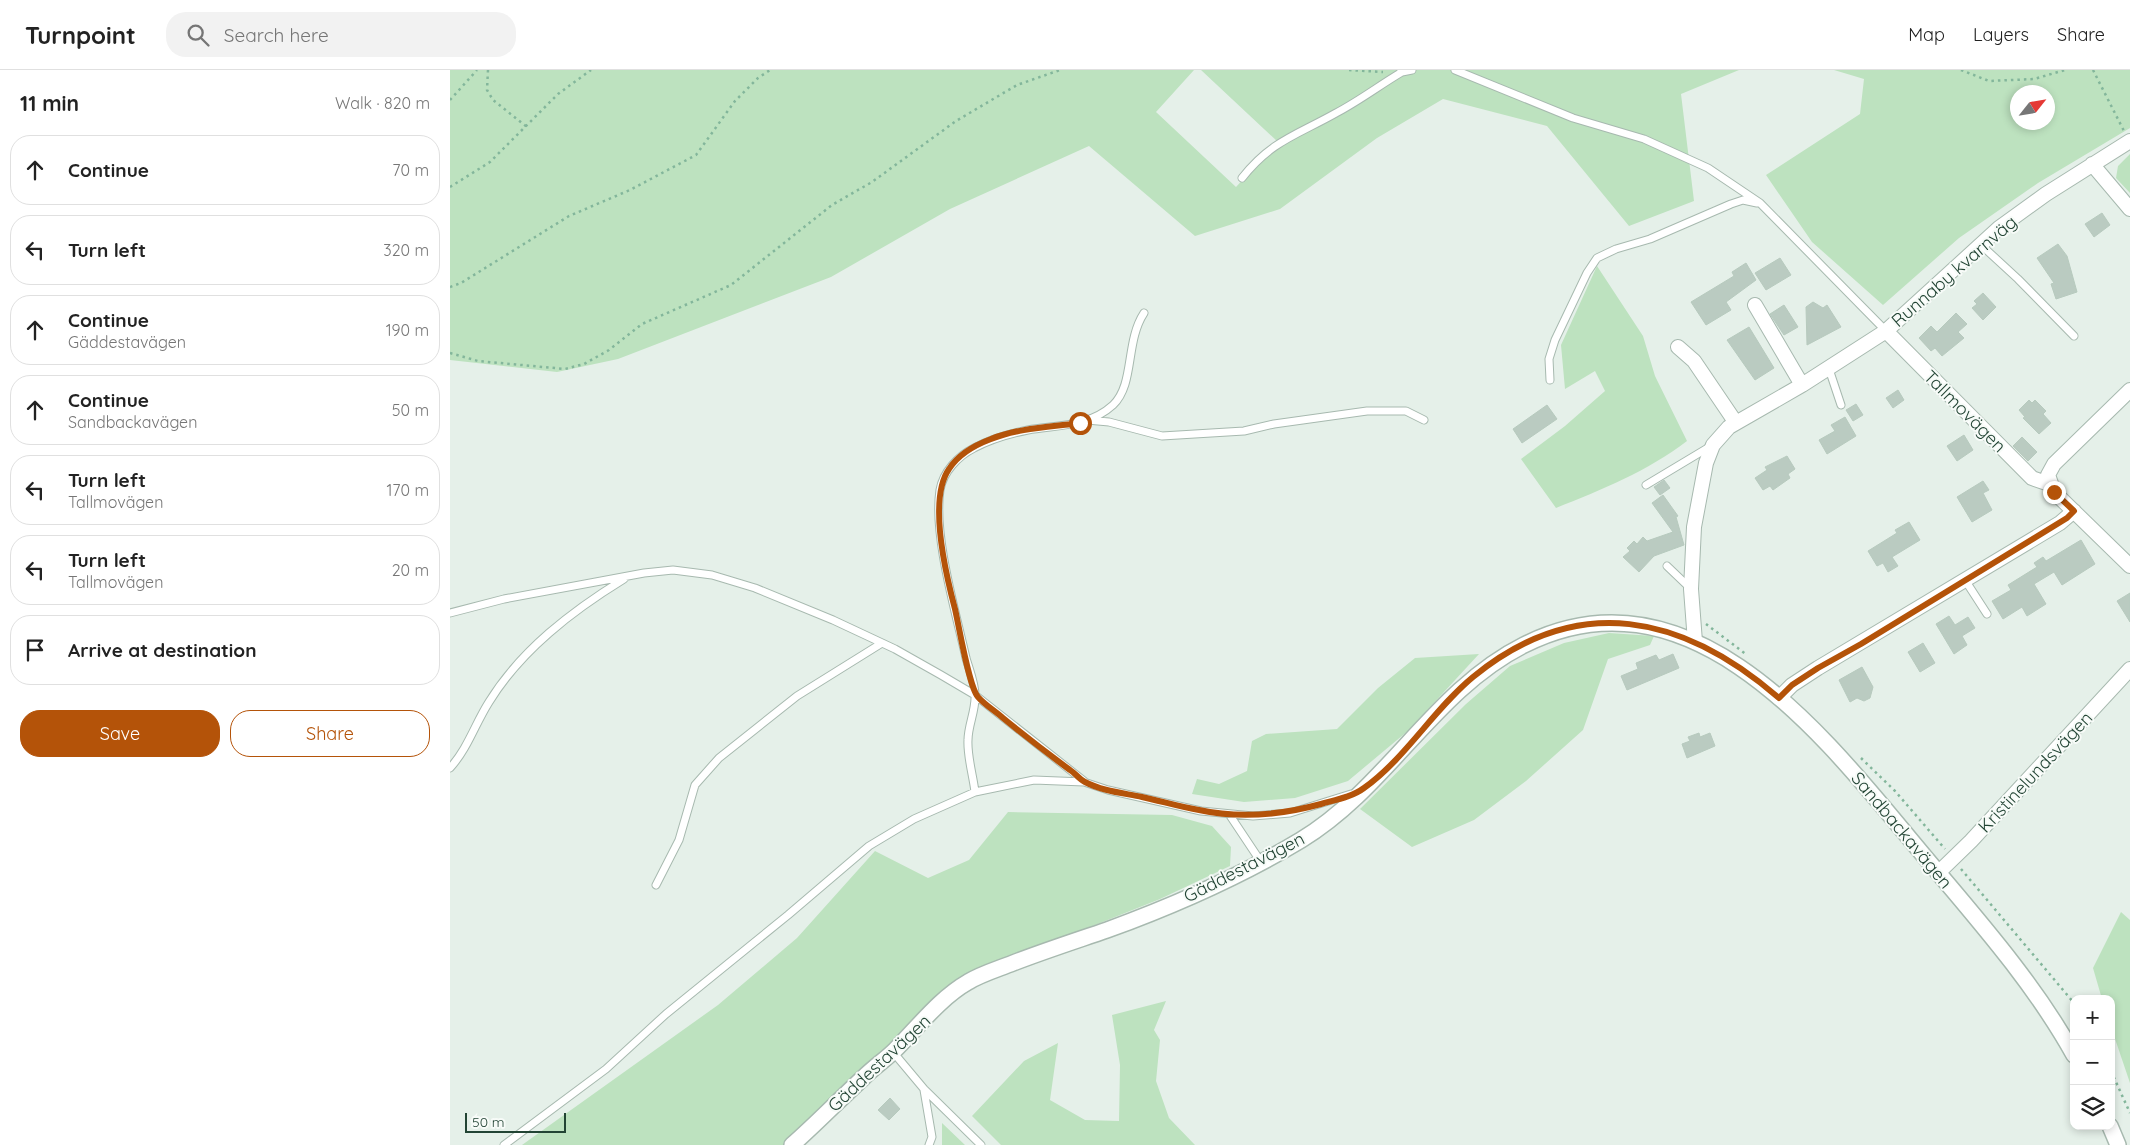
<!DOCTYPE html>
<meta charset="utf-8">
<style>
:root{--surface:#fff;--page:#f2f2f2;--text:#222;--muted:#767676;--line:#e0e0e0;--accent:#b45309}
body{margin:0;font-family:Quicksand,sans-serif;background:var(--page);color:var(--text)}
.controls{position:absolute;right:15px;bottom:15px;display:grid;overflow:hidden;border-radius:10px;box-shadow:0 2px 8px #0003}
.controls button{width:45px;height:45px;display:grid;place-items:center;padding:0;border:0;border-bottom:1px solid var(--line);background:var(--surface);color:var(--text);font:25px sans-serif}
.compass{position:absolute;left:1560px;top:15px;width:45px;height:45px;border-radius:50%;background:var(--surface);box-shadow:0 2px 8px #0003;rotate:59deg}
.scale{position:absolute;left:15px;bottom:12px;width:101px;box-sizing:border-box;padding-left:5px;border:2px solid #224434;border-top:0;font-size:14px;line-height:18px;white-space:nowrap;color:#224434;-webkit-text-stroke:4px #f7fbf8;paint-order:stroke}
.stop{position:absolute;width:15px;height:15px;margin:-11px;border:4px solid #b45309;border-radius:50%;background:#fff}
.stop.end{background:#b45309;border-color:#fff;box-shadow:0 1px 5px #0008}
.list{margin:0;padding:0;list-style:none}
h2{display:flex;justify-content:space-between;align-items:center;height:65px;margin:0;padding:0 20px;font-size:21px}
h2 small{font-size:16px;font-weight:400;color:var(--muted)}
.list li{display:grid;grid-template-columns:32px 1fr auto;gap:15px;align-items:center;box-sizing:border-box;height:70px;margin:0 10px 10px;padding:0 10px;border:1px solid var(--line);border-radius:20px}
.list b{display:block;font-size:19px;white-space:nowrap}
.list p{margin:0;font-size:16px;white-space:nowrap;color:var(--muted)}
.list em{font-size:16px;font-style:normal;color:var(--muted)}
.actions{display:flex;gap:10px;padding:15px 20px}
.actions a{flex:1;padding:11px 0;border:1px solid var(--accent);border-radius:20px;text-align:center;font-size:18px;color:var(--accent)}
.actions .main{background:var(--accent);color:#fff}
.icon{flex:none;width:28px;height:28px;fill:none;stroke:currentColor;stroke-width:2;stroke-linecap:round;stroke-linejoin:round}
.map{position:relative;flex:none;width:1680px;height:1075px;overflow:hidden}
header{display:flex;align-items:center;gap:30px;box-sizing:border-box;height:70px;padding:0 25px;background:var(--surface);border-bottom:1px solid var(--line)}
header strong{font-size:24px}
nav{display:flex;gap:28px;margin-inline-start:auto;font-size:18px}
.search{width:350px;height:45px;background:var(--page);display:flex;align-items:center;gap:12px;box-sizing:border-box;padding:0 18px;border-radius:20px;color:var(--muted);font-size:19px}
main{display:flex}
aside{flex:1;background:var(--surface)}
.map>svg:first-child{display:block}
.green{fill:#bde2bf;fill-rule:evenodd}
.building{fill:#bacbc1;stroke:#b7cabe}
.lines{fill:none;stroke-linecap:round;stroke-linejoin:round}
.service-casing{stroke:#a7b9af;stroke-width:9}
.minor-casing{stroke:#a7b9af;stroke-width:16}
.tertiary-casing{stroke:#a7b9af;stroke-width:18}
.path{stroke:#83b69b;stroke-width:2.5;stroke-dasharray:2.5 4;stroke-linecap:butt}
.service{stroke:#fff;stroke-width:7}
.minor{stroke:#fff;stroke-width:14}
.tertiary{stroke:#fff;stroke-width:15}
.route{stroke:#b45309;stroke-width:6}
.labels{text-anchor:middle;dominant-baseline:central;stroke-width:4;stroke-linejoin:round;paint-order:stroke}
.street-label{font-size:18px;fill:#224434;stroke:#f7fbf8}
</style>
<header>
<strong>Turnpoint</strong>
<div class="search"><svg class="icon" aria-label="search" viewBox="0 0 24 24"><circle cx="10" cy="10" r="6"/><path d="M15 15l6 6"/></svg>Search here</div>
<nav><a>Map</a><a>Layers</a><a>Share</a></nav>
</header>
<main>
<aside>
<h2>11 min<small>Walk · 820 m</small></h2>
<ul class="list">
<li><svg class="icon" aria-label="ahead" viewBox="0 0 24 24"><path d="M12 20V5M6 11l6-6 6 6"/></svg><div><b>Continue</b></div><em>70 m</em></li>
<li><svg class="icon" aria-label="left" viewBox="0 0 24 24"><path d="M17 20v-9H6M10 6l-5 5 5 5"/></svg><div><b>Turn left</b></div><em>320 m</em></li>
<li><svg class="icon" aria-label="ahead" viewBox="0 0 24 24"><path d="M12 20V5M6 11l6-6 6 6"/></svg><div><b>Continue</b><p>Gäddestavägen</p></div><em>190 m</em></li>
<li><svg class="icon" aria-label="ahead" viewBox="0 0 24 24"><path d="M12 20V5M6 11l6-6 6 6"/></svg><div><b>Continue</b><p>Sandbackavägen</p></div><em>50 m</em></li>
<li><svg class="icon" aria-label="left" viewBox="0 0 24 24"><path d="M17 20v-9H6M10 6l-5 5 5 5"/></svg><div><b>Turn left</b><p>Tallmovägen</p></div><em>170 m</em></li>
<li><svg class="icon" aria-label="left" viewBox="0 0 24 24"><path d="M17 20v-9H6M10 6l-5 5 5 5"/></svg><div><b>Turn left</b><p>Tallmovägen</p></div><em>20 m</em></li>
<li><svg class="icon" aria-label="arrive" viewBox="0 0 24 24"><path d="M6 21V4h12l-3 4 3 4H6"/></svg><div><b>Arrive at destination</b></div></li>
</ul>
<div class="actions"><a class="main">Save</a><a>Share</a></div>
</aside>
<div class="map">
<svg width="1680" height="1075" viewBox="0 0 1680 1075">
<rect width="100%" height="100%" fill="#e5f0e9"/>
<!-- green -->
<path class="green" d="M0,0H744L706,42L786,117L828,72L751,0H1289L1231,24L1244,131L1179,156L1097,56L993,29L927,68L830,139L745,166L639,76L500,139L381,207L168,289L107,302L0,290Z
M1384,0H1680V58L1588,113L1509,168L1433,235L1362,172L1316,105L1410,44L1414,9ZM1568,22H1598V52H1568Z
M1680,84V123L1666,108L1668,96Z
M1147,196L1193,266L1205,306L1237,371C1198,401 1151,420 1106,438L1071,389L1115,356L1155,321L1145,301L1115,319L1111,275Z
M1159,563L1204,566L1200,575L1158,589L1133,660L1076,711L1024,750L962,777L910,739L1016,634L1060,596L1114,573Z
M1029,584L959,660L898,711L845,728L794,732L742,724L747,709L769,714L797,701L802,671L816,664L887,659L928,618L965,588Z
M558,742L722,745L762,756L781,777L780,796L710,829L620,865L566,884L518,906L482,933L334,1075H72L268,935L347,868L425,781L478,808L519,790Z
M1671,842L1680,850V1013L1661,957V929H1652L1643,898Z
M716,931L704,960L710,970L706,1011L719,1048L745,1075H551L522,1046L574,991L608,973L600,1030L635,1050L669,1051L670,995L662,945Z
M492,1053L515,1075H492Z"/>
<!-- building -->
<path class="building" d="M1652,143L1660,155L1644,167L1635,154Z
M1608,174L1617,186L1627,222L1606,229L1601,214L1604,213L1587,188Z
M1330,188L1341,205L1316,220L1305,203Z
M1296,193L1306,210L1276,232L1281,240L1256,255L1241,232L1284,206L1282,202Z
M1533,223L1546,237L1533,250L1522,238L1527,234L1524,231Z
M1363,232L1373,238L1377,235L1391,257L1357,275L1356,237Z
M1334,235L1348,257L1334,265L1320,244Z
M1506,243L1517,254L1508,262L1514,268L1492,286L1485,278L1481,281L1469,268L1481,256L1487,262Z
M1299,257L1324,298L1305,310L1277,270Z
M1448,320L1454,330L1443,338L1436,328Z
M1579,330L1582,333L1585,330L1596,341L1593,344L1601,353L1589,364L1573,348L1575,347L1569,340Z
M1406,334L1413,345L1403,351L1396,340Z
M1097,335L1107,349L1072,373L1063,359Z
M1395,347L1406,366L1377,384L1369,370L1385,361L1381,355Z
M1514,365L1523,380L1507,391L1497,376Z
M1572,367L1587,382L1578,391L1563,376Z
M1337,386L1345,399L1338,404L1340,408L1323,420L1320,416L1313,420L1305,408L1317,400L1315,397Z
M1214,410L1220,418L1210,425L1204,417Z
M1533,411L1539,420L1533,423L1542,440L1522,452L1507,427Z
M1213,425L1228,446L1226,447L1234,475L1204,486L1189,502L1173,487L1180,481L1177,478L1184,471L1187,474L1193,467L1197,471L1223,462L1202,433Z
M1459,452L1470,470L1442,487L1448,496L1438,502L1433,493L1427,496L1418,481L1447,463L1445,460Z
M1631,470L1645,494L1612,515L1604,502L1584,514L1596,534L1577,546L1572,537L1553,549L1542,531L1561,520L1558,515L1587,497L1584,493L1593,487L1596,491Z
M1680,523V552L1667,531Z
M1499,546L1505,555L1518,547L1525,558L1512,566L1517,575L1504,584L1486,554Z
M1473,573L1485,593L1470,602L1458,582Z
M1223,584L1229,598L1177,620L1171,606L1188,599L1186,593L1206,585L1209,590Z
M1412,597L1423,617L1420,628L1414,631L1407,628L1400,632L1389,610Z
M1249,663L1250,667L1260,663L1265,676L1237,688L1232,674L1240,671L1238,667Z
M440,1028L450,1039L439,1050L428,1040Z"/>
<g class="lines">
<!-- service casing -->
<g class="service-casing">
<path id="service" d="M951,0L952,2L962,0
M1005,0L1123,48L1194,69L1258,98L1310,133L1436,261
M792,108C821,71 847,65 886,43C909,31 930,15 952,2
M1530,174L1568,209L1624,266
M1379,299L1391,335
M1100,310L1099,289L1105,270L1137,203L1147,188L1166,179L1200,169L1281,134L1293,130L1307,133
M637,350L659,352L712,366L794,361L824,354L917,341H956L974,350
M1196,415L1261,376
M1217,496L1240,518
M1515,510L1537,544
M0,543L54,529L194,503L223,500L262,505L305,518L383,550L445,579L491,605L525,625L634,711
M0,698C18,678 25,654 39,632C71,580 122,541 174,509
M525,722C523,705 517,686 518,670C518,655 526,640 525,625C525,613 519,599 516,588C506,543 483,465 490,420C493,402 508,386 524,378C541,369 558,364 578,360C607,355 639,357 663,335C685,314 675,272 694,243
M779,744L811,792
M206,815L229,770L245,715L269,688L347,626L432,573
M443,982L474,1019L531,1075
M474,1020L482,1067L479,1075
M54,1075L156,999L216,944L338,845L419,776L464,749L525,722L584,710L634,712L658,720L751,741L803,746L840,743L901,724"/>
</g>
<!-- minor casing -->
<g class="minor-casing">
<path id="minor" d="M1642,94L1680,139
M1305,235L1352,315
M1436,261L1582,408L1599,414
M1228,277L1244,291L1286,353
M1680,320L1604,394L1598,405L1604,422L1680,496
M1245,572L1241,519L1244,457L1256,393L1263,375L1279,357L1352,315L1436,261L1549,158L1596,124L1680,71
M1329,628L1342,615L1368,598L1610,453L1624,441
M1488,803L1521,771L1680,599"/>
</g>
<!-- tertiary casing -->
<g class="tertiary-casing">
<path id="tertiary" d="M1660,1056L1668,1075
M342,1075C367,1053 390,1029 414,1007C424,997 436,989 445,980C468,957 490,928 518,912C531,904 548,899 563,893C594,881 625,871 657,860C723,836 791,806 851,770C937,718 984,620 1074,575C1244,489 1380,674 1475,787C1528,850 1584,913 1624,985"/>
</g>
<!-- path -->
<path class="path" d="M38,0L37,20L43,30L77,57
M899,0L933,2
M1511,0L1539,11L1584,9L1615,0
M1643,0L1674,61
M0,30L27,0
M0,117L40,92L108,24L141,0
M0,217L11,213L119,146L180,120L246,85L285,31L308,8L320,0
M0,283L28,291L115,299L134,294L159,280L192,254L281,215L382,135L422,112L506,51L567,15L610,0
M1256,554L1297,585
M1411,688L1445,721L1495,779
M1511,799L1624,933
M1661,1001L1680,1043"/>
<!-- service -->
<use href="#service" class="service"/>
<!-- minor -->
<use href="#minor" class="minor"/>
<!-- tertiary -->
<use href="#tertiary" class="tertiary"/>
</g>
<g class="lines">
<!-- route -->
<path class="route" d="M630,353C601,357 568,358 541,369C525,375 508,385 499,399C478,429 496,505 505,539C509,556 519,617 528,627C535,635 545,641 553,648C575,666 597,683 620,700C625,703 629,709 635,712C652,721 673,723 692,727C711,731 730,737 749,740C791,749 831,745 871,734C885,730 902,727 914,718C955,689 984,639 1023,607C1128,521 1233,545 1329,628L1342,615L1368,598L1411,574L1617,448L1624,441L1604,422"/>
</g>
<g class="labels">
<!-- street labels -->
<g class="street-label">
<text transform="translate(1504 201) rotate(-41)">Runnaby kvarnväg</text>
<text transform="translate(1515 341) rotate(45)">Tallmovägen</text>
<text transform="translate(1585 702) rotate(-47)">Kristinelundsvägen</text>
<text transform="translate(1452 760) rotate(50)">Sandbackavägen</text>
<text transform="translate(794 797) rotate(-27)">Gäddestavägen</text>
<text transform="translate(429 993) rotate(-43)">Gäddestavägen</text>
</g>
</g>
</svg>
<div class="controls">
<button>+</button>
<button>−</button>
<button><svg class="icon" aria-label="layers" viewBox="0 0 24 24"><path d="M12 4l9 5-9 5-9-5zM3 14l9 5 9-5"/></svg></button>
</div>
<svg class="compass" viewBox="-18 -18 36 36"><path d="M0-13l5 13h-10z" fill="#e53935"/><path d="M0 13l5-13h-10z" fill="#767676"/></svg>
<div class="scale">50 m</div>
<div class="stop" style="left:630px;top:353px"></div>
<div class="stop end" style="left:1604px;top:422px"></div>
</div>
</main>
